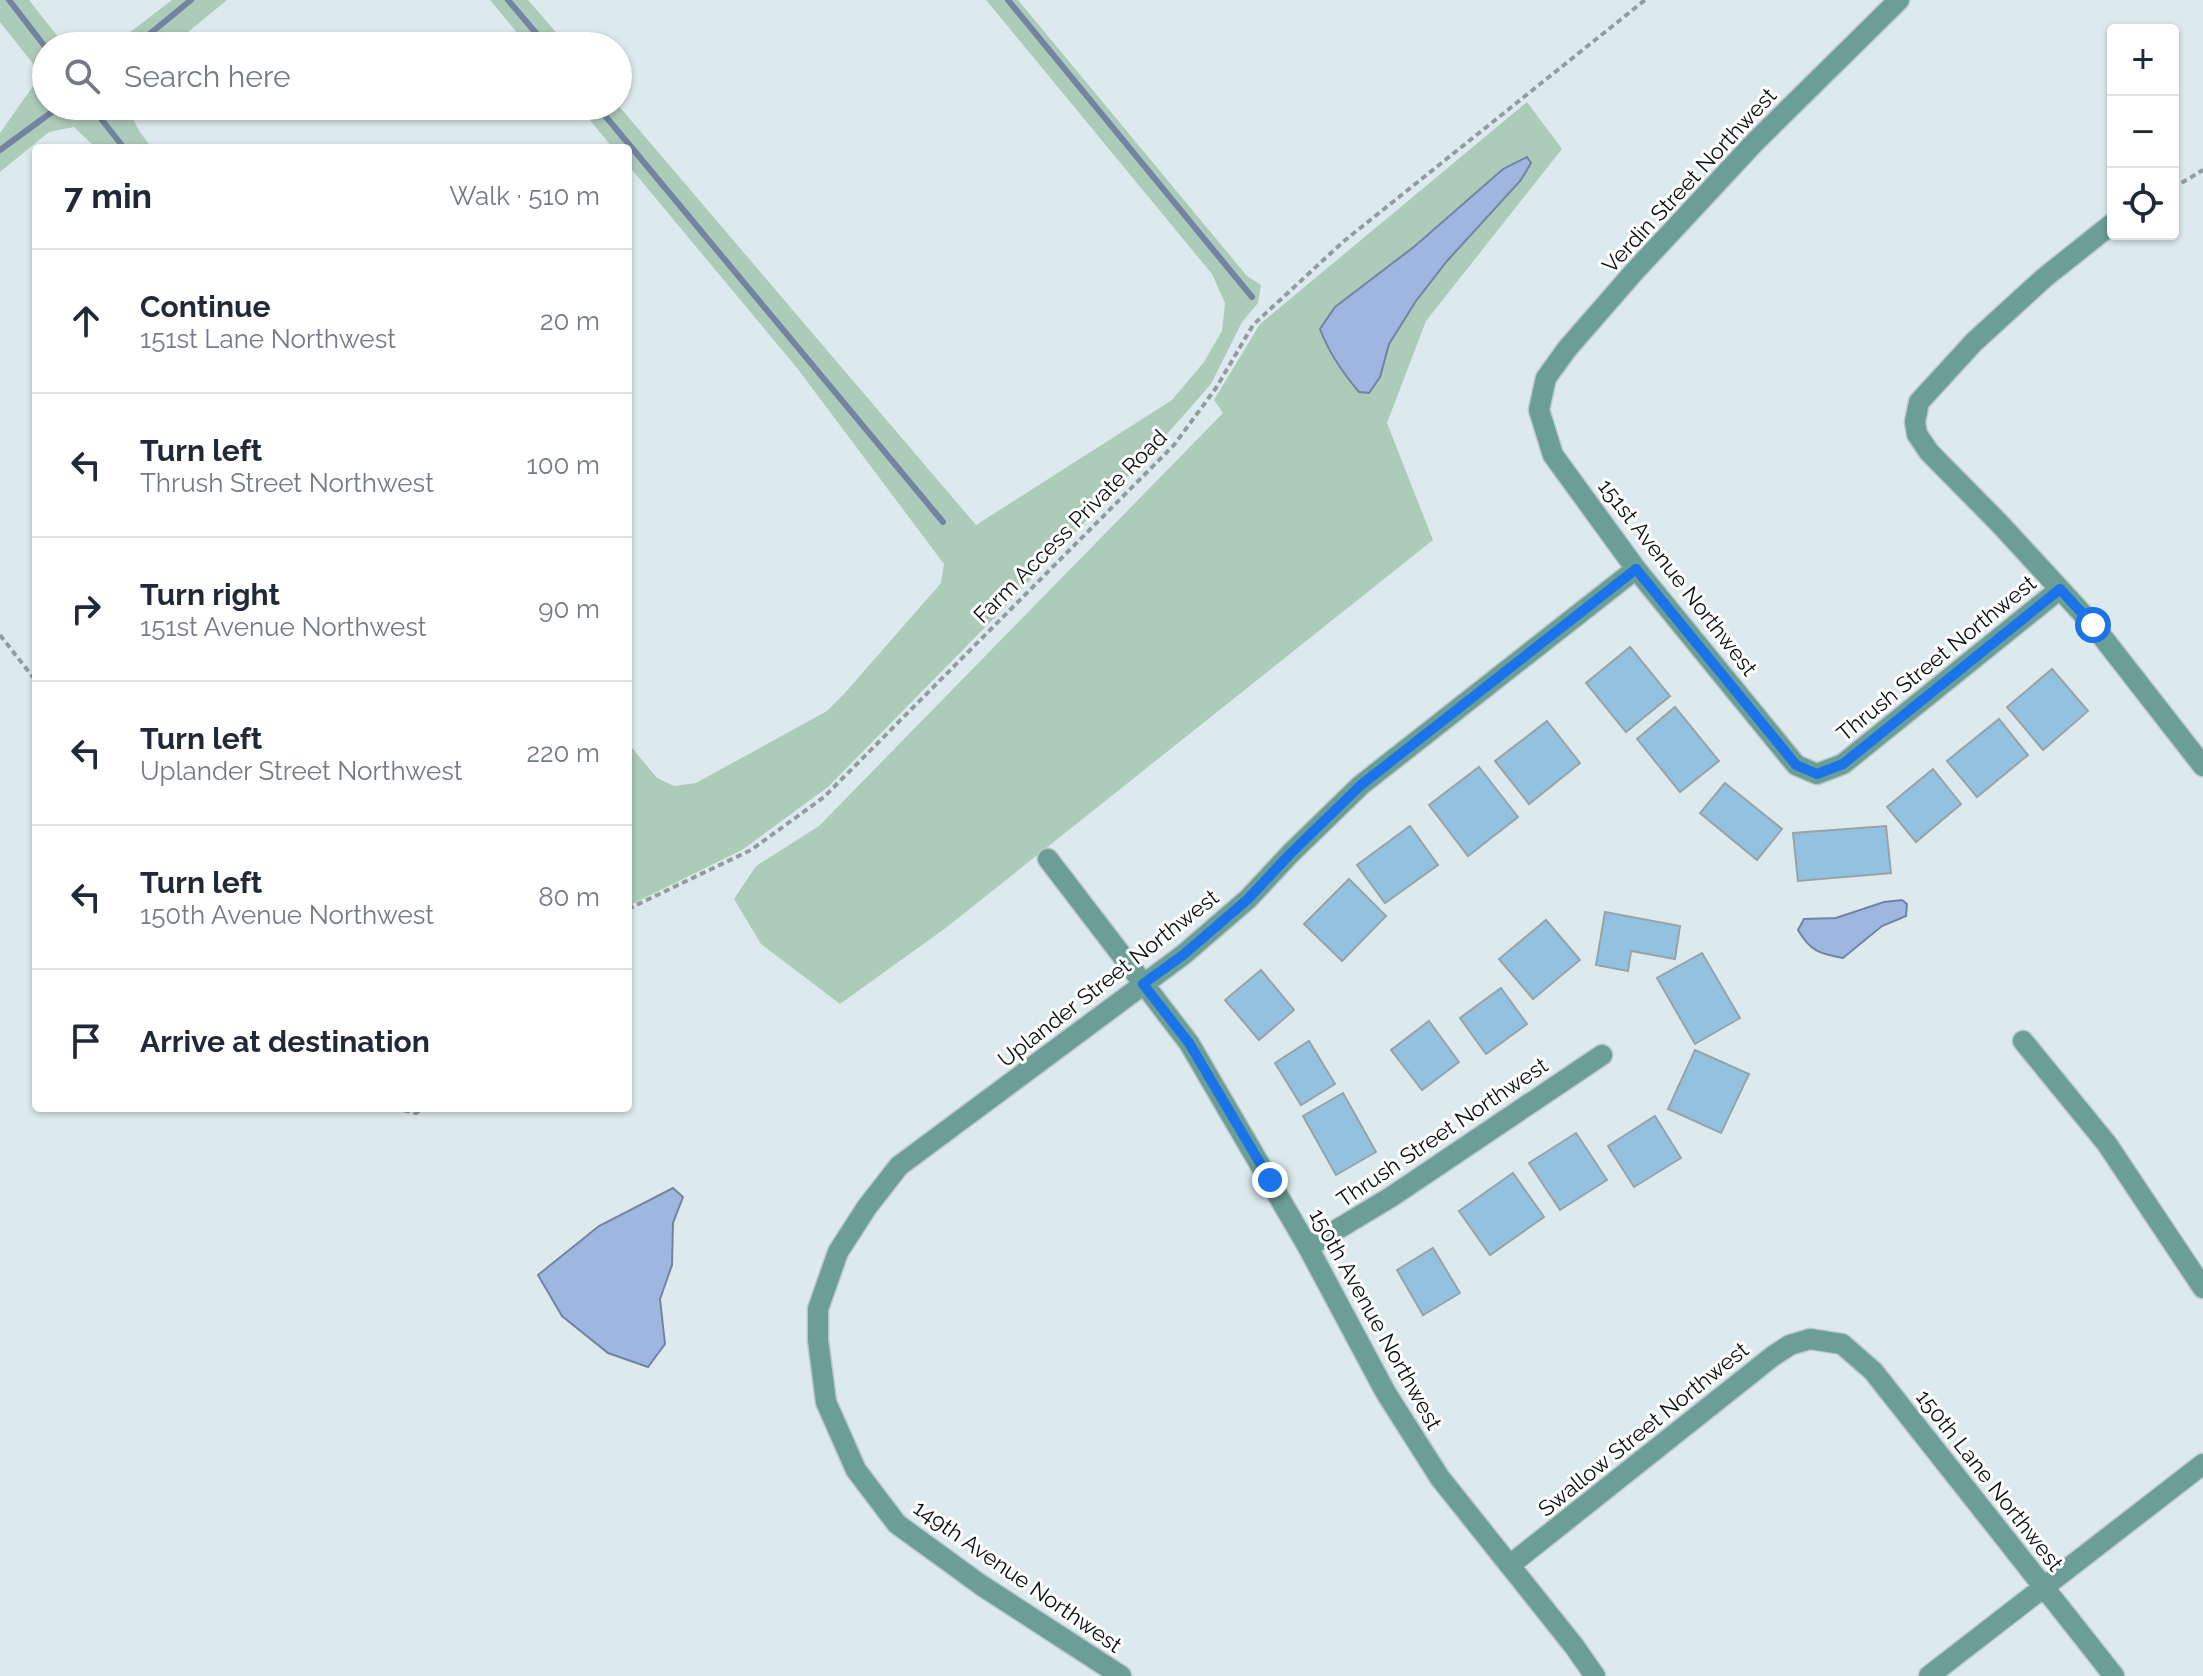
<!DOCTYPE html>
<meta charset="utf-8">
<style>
:root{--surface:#fff;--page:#f6f6f7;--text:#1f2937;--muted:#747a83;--line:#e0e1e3}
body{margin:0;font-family:Raleway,sans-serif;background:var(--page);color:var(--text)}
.controls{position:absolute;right:24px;top:24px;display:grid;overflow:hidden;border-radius:8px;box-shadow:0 2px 6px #0004}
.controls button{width:72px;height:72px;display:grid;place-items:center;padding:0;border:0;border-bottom:2px solid var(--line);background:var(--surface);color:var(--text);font:40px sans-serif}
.stop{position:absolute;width:24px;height:24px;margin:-18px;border:6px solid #1a73e8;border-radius:50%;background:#fff}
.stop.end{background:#1a73e8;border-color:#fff;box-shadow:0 2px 8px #0008}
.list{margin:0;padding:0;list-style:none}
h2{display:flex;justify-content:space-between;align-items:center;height:104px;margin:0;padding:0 32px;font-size:34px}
h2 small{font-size:26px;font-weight:400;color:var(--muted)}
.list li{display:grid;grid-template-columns:52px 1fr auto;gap:24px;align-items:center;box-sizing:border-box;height:144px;padding:0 32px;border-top:2px solid var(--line)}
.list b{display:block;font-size:30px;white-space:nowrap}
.list p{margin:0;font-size:26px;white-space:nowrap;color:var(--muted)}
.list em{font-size:26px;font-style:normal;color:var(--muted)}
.icon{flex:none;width:44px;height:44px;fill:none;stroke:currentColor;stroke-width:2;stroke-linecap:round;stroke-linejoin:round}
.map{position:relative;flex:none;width:2203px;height:1676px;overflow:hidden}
.search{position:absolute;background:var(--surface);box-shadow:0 2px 6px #0004;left:32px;top:32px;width:600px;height:88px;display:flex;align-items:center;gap:20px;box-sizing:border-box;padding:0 28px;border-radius:44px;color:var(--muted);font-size:30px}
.panel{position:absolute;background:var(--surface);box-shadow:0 2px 6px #0004;left:32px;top:144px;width:600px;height:968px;border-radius:8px}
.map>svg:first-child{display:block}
.green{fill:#adcbb9}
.water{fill:#9eb6e0;stroke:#7284a1;stroke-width:2}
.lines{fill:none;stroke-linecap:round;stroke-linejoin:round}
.stream{stroke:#7284a1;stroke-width:6}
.building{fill:#92c2df;stroke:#98a3a9;stroke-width:2}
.minor-casing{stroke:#bbc7c9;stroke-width:23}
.path{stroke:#929c9e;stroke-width:4;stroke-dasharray:6 4;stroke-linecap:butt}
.minor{stroke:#6a9e96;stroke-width:20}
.route{stroke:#1a73e8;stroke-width:10}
.labels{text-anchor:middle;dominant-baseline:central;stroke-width:6;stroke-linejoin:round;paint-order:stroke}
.street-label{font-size:22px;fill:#0a0e0f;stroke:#fff}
</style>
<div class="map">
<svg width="2203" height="1676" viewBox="0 0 2203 1676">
<rect width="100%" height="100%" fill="#ddeaed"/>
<!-- green -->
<path class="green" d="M0,0H29L62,42L68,46H46V106H126L140,132L152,148H96L74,127L49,132L0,172V133L38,79V70L0,22Z
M172,0H227L171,46H112Z
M490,0H528L568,46H528Z
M986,0H1018L1247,276L1261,285L1258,303L1242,322L1211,384L1161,441L1003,609L828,787L742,850L628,906V743L657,778L674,786L696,783L827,711L844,694L941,583L944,564L797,368L628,165V148H613L578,106L618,105L976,525L1172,400L1204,362L1222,331L1225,303L1212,274Z
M1527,102L1562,149L1426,321L1387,423L1433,540L947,927L840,1004L761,944L734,899L756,866L819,826L1223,413L1214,400L1260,324Z"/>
<!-- water -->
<path class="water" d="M1527,157L1531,163L1521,180L1447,261L1416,301L1389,344L1380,377L1369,393L1359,392C1342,372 1329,353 1320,329L1335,307L1415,246L1503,169Z
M1902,900L1907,904L1906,916L1882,926L1843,958C1820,954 1810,951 1798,930L1804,919L1836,918L1884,902Z
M673,1188L683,1197L673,1223L672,1265L660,1299L665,1344L648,1367L608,1353L562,1316L538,1275L599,1226Z"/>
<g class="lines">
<!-- stream -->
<path class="stream" d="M9,0L46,48
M508,0L547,46
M1008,0L1252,297
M135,46L191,0
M91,106L124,148
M597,106L943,522
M0,150L60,106"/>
</g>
<!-- building -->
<path class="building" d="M1630,647L1670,696L1626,732L1586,683Z
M2052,669L2088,711L2043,750L2007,707Z
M1675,707L1719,761L1680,792L1637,739Z
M1999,719L2028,755L1977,797L1947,761Z
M1547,721L1580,763L1529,804L1495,761Z
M1479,767L1518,817L1468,856L1429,805Z
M1933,769L1961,804L1916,842L1887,807Z
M1725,783L1782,829L1757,860L1700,813Z
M1410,826L1438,865L1385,903L1357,865Z
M1886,826L1891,873L1798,881L1793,833Z
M1349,879L1386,916L1342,961L1304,924Z
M1605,912L1680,926L1675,959L1631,951L1628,971L1596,965Z
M1546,920L1580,960L1533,999L1499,959Z
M1702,953L1740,1018L1695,1044L1657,978Z
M1261,970L1294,1010L1259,1040L1225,1000Z
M1501,988L1527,1024L1486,1054L1460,1018Z
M1429,1021L1459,1062L1422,1090L1391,1050Z
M1309,1041L1335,1084L1301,1105L1275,1063Z
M1695,1050L1749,1074L1721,1133L1668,1109Z
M1343,1093L1376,1152L1336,1175L1303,1116Z
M1655,1116L1681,1158L1634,1187L1608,1146Z
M1576,1133L1607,1180L1560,1210L1529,1163Z
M1513,1173L1544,1217L1490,1255L1459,1211Z
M1433,1248L1460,1293L1423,1315L1397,1270Z"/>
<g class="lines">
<!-- minor casing -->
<g class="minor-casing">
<path id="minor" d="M1899,0L1755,142L1634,272L1567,349L1546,378L1539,410L1553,455L1636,569L1796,765L1817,774L1843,764L2060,589
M2113,223L2044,278L1974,342L1919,402L1915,422L1917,434L1929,452L2000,524L2093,625L2203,766
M1048,859L1189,1043L1308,1247L1386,1393L1440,1478L1574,1646L1595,1676
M2023,1041L2107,1144L2203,1288
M1308,1247L1391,1197L1602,1055
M1510,1565L1773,1356L1790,1345L1810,1339L1842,1344L1873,1371L2114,1676
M1121,1676L981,1585L897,1524L856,1470L826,1402L818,1340V1309L838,1252L867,1207L899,1166L1183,955L1248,899L1290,854L1361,785L1636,569
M1929,1676L2203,1464"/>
</g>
<!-- path -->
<path class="path" d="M2173,188L2203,170
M0,635L36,681
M628,909L751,850L824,797L1174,445L1216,388L1253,325L1344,241L1645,0
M394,1108L416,1113L425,1108"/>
<!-- minor -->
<use href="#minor" class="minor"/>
</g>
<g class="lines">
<!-- route -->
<path class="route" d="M1270,1180L1189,1043L1143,984L1183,955L1248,899L1290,854L1361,785L1636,569L1796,765L1817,774L1843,764L2060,589L2093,625"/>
</g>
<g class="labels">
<!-- street labels -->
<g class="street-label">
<text transform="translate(1689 180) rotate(-47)">Verdin Street Northwest</text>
<text transform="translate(1070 526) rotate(-45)">Farm Access Private Road</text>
<text transform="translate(1678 577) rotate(52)">151st Avenue Northwest</text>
<text transform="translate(1936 658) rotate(-39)">Thrush Street Northwest</text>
<text transform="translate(1108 978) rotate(-38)">Uplander Street Northwest</text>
<text transform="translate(1442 1132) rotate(-34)">Thrush Street Northwest</text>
<text transform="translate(1376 1319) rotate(61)">150th Avenue Northwest</text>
<text transform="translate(1643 1429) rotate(-39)">Swallow Street Northwest</text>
<text transform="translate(1990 1480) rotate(52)">150th Lane Northwest</text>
<text transform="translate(1018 1576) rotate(35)">149th Avenue Northwest</text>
</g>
</g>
</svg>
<div class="controls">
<button>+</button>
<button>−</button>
<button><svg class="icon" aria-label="locate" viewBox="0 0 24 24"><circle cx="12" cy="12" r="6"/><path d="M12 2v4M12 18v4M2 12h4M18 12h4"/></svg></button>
</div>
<div class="stop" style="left:2093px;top:625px"></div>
<div class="stop end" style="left:1270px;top:1180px"></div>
<div class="search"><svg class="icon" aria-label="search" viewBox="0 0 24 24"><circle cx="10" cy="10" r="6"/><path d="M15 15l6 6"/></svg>Search here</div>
<section class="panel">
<h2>7 min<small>Walk · 510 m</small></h2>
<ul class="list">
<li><svg class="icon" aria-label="ahead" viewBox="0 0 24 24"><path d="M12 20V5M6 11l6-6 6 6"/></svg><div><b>Continue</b><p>151st Lane Northwest</p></div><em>20 m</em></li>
<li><svg class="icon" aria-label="left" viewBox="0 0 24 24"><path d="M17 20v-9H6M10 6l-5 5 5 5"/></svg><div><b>Turn left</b><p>Thrush Street Northwest</p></div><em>100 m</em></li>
<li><svg class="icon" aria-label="right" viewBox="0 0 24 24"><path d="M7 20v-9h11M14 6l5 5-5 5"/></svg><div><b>Turn right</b><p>151st Avenue Northwest</p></div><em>90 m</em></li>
<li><svg class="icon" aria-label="left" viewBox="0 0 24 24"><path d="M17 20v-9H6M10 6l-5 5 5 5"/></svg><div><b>Turn left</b><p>Uplander Street Northwest</p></div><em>220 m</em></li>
<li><svg class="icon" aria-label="left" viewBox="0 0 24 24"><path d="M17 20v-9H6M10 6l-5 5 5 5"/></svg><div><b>Turn left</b><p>150th Avenue Northwest</p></div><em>80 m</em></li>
<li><svg class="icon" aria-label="arrive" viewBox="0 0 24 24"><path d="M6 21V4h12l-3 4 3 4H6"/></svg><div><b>Arrive at destination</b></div></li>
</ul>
</section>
</div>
